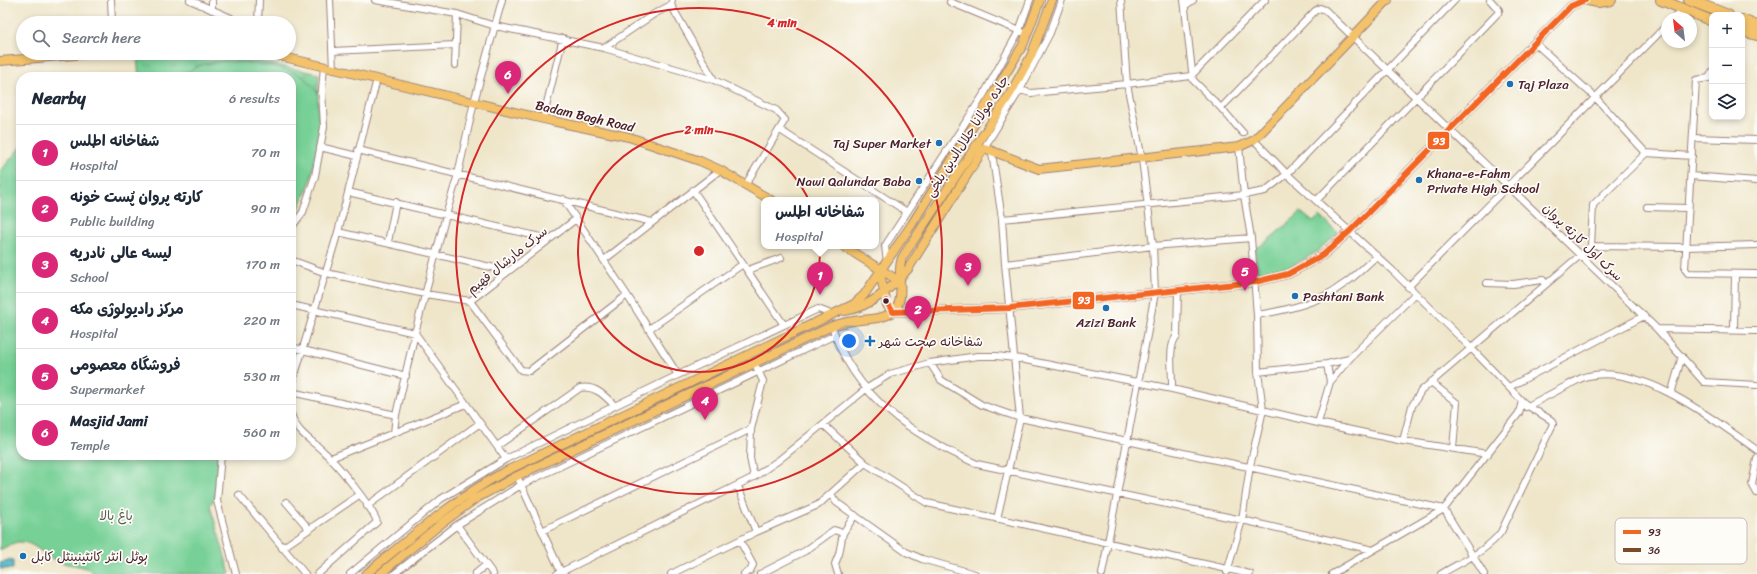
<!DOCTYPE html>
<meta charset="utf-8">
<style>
:root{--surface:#fff;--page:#f2f2f3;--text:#1f2937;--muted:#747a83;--line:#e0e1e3;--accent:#db2777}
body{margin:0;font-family:Sriracha,"Playpen Sans Arabic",sans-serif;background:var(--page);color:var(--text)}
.controls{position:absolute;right:12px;top:12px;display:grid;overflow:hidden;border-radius:8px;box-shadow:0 2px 6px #0003}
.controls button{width:36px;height:36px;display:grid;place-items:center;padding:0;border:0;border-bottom:1px solid var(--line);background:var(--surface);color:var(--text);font:20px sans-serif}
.compass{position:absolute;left:1661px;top:12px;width:36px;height:36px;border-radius:50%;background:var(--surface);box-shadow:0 2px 6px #0003;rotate:332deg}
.you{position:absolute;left:849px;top:341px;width:14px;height:14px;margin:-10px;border:3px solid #fff;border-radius:50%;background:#1a73e8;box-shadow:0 0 0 6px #1a73e833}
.badge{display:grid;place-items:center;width:26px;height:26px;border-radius:50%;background:var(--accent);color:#fff;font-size:13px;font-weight:700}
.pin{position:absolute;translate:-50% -33px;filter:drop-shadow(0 1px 2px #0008)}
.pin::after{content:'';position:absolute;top:21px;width:14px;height:12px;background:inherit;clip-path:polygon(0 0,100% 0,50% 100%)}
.popup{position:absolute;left:761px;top:197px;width:118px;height:52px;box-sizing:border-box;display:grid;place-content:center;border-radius:8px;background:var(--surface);filter:drop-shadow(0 1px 3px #0005);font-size:13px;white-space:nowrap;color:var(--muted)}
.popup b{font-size:15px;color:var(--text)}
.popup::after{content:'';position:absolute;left:50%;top:100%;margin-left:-8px;border:8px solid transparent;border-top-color:var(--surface)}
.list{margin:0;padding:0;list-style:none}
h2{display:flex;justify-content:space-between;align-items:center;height:52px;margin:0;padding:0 16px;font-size:17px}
h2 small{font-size:13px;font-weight:400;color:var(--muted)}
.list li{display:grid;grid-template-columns:26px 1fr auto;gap:12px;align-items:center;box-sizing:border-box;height:56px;padding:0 16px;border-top:1px solid var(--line)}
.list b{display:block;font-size:15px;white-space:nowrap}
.list p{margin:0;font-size:13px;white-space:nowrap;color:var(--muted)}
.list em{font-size:13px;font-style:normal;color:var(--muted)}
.icon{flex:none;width:22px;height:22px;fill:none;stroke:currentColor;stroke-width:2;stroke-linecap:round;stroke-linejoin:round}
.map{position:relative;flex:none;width:1757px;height:574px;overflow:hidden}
.search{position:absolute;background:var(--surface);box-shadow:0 2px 6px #0003;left:16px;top:16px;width:280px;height:44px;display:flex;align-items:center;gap:10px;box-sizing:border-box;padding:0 14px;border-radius:22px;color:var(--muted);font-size:15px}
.panel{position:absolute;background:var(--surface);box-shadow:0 2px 6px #0003;left:16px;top:72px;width:280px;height:388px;border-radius:16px}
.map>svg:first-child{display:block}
.grass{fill:url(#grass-tufts);stroke:#607860}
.park{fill:#77d096;stroke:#607860}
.water{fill:url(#water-rules);stroke:#4c6c7a}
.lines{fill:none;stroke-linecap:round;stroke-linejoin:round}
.minor-casing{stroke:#9c827a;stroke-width:8}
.major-casing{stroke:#9c827a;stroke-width:10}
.highway-casing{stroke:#9c827a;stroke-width:12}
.minor{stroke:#fff;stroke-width:6}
.major{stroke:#f3c26a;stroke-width:8}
.highway{stroke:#f3c26a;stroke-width:10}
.bus-1-casing{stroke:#fdfcf7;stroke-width:9}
.bus-1{stroke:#f26522;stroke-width:6}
.ring{fill:none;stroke:#d62828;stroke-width:2}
.poi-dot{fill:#1f6fb2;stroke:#fdfcf7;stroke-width:1.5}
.bus-dot{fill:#4a1f2b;stroke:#fdfcf7;stroke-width:1.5}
.labels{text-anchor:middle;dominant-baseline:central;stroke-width:3.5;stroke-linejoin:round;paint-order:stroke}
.poi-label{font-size:13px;fill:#4a1f2b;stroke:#fdfcf7;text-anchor:start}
.street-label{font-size:13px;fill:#4a1f2b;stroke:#fdfcf7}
.park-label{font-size:13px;fill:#5a5d50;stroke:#fdfcf7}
.key{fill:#fdfcf7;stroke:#c7baba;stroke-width:1}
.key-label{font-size:11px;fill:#4a1f2b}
.centre{fill:#d62828;stroke:#fdfcf7;stroke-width:2}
.ring-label{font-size:12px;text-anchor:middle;font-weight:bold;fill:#d62828;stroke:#fdfcf7;stroke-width:3.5;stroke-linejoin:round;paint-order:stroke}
.line-badge{stroke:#fdfcf7;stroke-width:1.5}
.badge-label{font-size:11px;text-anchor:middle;font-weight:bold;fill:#fff}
</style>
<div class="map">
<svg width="1757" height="574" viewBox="0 0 1757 574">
<defs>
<pattern id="grass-tufts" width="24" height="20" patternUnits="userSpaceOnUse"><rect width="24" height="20" fill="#77d096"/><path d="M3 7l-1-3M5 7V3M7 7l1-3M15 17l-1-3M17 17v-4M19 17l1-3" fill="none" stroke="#68b281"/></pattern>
<pattern id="water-rules" width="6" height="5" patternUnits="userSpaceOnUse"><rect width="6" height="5" fill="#4db9c9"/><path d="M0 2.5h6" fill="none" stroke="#4296a3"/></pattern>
</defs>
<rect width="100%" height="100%" fill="#fdfcf7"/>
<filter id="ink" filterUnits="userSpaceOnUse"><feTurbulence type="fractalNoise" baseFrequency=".025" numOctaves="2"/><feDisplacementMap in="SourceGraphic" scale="8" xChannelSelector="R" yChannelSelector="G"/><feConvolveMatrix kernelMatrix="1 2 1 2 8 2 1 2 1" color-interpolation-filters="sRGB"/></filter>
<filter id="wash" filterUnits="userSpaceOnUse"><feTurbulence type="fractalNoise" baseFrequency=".012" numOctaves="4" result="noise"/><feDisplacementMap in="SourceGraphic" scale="16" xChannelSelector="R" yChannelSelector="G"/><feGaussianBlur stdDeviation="0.9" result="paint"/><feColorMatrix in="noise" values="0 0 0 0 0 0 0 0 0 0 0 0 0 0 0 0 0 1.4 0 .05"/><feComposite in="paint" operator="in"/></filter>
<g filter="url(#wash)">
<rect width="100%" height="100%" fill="#efe6ca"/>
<!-- grass -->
<path class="grass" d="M212,55L253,60L319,74L318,93L302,76L201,65L176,77H139L137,58Z"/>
<!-- park -->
<path class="park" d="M222,61C243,62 287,65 303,77C309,82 314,88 318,93V111L320,137L310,183L291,227V77H176L201,65Z
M21,146V455H219L215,498L210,505L230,574H95C84,563 68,567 55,560C44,555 32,541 20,542C13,542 6,547 0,550V172Z
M1301,212L1313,222L1320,216L1338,233L1315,253L1286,269L1257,276L1255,249L1266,242Z"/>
<!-- water -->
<path class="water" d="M10,559L13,560V569H0V563Z"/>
</g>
<g filter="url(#ink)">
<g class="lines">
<!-- minor casing -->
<g class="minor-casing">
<path id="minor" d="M111,0L112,23
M190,0L231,18L237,23
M212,0V10
M330,0L333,70
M375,0L457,14L495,26L604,48L714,80
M672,0L671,5L714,80L776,110L785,120L746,184
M1184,0L1193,80L1221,108L1243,133
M950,2L1027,34
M1186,5L1193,0
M1674,18L1683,9
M258,23L259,0
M1535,43L1596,98L1646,153L1692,156
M604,48L654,14L671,5
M333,51L455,45
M455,65L457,14
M1712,72L1709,78L1696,80L1685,269L1688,273L1757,274
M1020,90L1031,93L1127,84L1191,76L1265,0
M1221,108L1315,11L1320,8L1325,10L1657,329L1704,382L1757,385
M543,119L563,38
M780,130L907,212
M1693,138L1757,140
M1254,140L1287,174L1393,271L1471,348L1522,401L1519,413L1444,509L1332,574
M320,147L357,156
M984,148L1020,90L1050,33L1062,0
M358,150L652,222
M992,153L1002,219L1005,264L1020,418L997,519
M1691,176L1757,181
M693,190L784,325
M348,192L549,239
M563,199L627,295L678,375
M1317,200L1498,13L1499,10L1490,0
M1647,207L1688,208
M1002,219L1244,195L1265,191L1287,174L1455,0
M291,228L303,212L315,176L324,127L322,90L324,66
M338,232L508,271
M388,242L396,202
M1591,246L1593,205L1646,153
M291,260L326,273L425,294L470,301
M604,260L720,170
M887,262L885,246L984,94L1019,31L1030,0
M1005,264L1153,246L1251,238
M748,270L781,258
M1487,283L1513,284L1543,280L1546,284
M1408,287L1667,25
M470,301L521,370L529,371L627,295
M470,301L576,219
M291,305L415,333L506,459
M1257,315C1287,310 1319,303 1344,284C1356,276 1366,265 1377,256
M832,326C854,397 912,435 977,464L1242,520L1373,550
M649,329L743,264
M1657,329L1757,331
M1734,330L1735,274
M291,347L406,376
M930,363L941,380L982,405L1020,418L1444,509L1484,574
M1327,364L1330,382
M1258,372L1327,364L1349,359
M1431,382L1457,403L1453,448
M1509,387L1644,316
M291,388L338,232L377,79
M1172,389C1173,375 1167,345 1177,336L1178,290
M291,392L396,415
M1671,394L1682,356
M1522,401L1528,406C1541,399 1555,392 1568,385C1575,382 1581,377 1588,376C1644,364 1714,420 1757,450
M291,414C298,435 310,438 325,453C337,464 373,508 377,522L318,574
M1318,423L1330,382L1349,359L1415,294
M823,424L865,463L927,503L1250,574
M394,433L396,415L415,333L446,215L458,174L474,102L502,0
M1403,441L1412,406L1421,391L1591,246L1685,247L1757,245
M497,446L580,388C595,385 605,396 614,405
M221,455L217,501L236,574
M331,458L466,404
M1757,459L1752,484L1757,493
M517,476L561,572
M754,477L750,458L751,429L763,381L754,362
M738,486L756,532
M831,494L836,502L906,552L922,559L975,574
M239,495L305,574
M286,502L309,529
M367,506L480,423
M457,525L493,574
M542,531L751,429
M740,541L753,565L750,571L744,574
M282,548L359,495
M1227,572L1242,520L1250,466L1263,410L1258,372L1257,315L1251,238L1244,195L1239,147
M350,574L441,499L506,459L678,375L818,309L831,314
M394,574L457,525L521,485L835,335
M475,574L486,565
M557,574L754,477L779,460L866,389L890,374L930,363L978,356H996L1015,358L1172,389L1318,423L1403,441L1488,454
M671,574L756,532L818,505L865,463
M760,574L805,551L834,530L843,533L855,515
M838,574L835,564L839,554L843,533
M1102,574L1155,293L1153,246L1142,159L1127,84L1121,0
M1441,574C1461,562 1487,551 1501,532L1553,424L1551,420L1528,406L1526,407"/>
</g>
<!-- major casing -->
<g class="major-casing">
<path id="major" d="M267,53L552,121L629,137L700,161L720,170L771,200
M0,61L100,53
M843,246L899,281
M880,273L887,305L893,312L1009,308L1255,282L1288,274L1323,255L1350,231L1571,6L1585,0
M845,311C869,308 893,287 908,269L984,148L1039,169L1239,147L1254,140L1388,0
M366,574C410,538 453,500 504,472L854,304L864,295L912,224L1000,83L1023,45L1040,0
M380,574L442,523L475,499L517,476L832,326C839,324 846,322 853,321C871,318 898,321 900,297C902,284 897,272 902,258L1010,94L1031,56L1052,0"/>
</g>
<!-- highway casing -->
<g class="highway-casing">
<path id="highway" d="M1588,0L1598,2L1611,0
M1661,0L1712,21
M1689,0L1728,15
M1742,20L1757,26
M1742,31L1757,35"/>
</g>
<!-- minor -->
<use href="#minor" class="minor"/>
<!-- major -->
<use href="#major" class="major"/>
<!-- highway -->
<use href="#highway" class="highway"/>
<!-- bus-1 casing -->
<g class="bus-1-casing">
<path id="bus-1" d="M886,301L893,312L1009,308L1255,282L1288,274L1323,255L1350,231L1571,6L1585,0"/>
</g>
<!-- bus-1 -->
<use href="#bus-1" class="bus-1"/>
</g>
</g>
<!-- distance rings -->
<g class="ring">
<circle cx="699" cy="251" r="121"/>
<circle cx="699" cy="251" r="243"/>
</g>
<!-- markers -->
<g class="poi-dot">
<circle cx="1510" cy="84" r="4"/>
<circle cx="939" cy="143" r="4"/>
<circle cx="1419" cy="180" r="4"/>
<circle cx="919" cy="181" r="4"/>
<circle cx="1295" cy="296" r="4"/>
<circle cx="1106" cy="308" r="4"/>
<path d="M868 335h4v4h4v4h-4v4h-4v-4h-4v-4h4z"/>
<circle cx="23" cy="556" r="4"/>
</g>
<circle class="bus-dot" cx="886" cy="301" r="3.5"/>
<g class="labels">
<!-- poi labels -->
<g class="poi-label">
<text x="1518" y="84">Taj Plaza</text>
<text x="931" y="143" text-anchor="end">Taj Super Market</text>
<text x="1427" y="173">Khana-e-Fahm<tspan x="1427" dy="15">Private High School</tspan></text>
<text x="911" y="181" text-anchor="end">Nawi Qalundar Baba</text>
<text x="1303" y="296">Pashtani Bank</text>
<text x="1106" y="322" text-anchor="middle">Azizi Bank</text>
<text x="879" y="341">شفاخانه صحت شهر</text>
<text x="31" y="556">ہوٹل انٹر کانٹینینٹل کابل</text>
</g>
<!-- street labels -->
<g class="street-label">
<text transform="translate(585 116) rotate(13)">Badam Bagh Road</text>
<text transform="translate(967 136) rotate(-57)">جاده مولانا جلال‌الدین بلخی</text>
<text transform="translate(1583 242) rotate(44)">سرک اول کارته پروان</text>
<text transform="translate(507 260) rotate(-39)">سرک مارشال فهیم</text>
</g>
<!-- park labels -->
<g class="park-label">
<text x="116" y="515">باغ بالا</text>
</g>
</g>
<!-- legend -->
<rect x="1615" y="518" width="132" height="46" rx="6" class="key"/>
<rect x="1623" y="530" width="18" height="4" fill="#f26522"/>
<rect x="1623" y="548" width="18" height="4" fill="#7a4b2a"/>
<g class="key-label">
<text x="1648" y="536">93</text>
<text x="1648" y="554">36</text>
</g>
<circle cx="699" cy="251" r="6" class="centre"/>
<g class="ring-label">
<text x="782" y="27">4 min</text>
<text x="699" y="134">2 min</text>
</g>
<g class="line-badge">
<rect x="1427" y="131" width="23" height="19" rx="4" fill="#f26522"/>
<rect x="1072" y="291" width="23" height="19" rx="4" fill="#f26522"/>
</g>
<g class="badge-label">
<text x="1439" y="145">93</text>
<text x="1084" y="304">93</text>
</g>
</svg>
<div class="controls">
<button>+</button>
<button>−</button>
<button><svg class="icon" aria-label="layers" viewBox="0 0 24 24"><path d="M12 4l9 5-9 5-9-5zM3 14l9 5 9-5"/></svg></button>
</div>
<svg class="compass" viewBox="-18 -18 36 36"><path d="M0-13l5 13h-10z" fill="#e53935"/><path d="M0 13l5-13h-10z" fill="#747a83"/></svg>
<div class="you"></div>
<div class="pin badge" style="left:820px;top:295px">1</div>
<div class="popup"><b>شفاخانه اطلس</b>Hospital</div>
<div class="pin badge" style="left:918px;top:329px">2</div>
<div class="pin badge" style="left:968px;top:286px">3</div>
<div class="pin badge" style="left:705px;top:420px">4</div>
<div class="pin badge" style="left:1245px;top:291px">5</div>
<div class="pin badge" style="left:508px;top:94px">6</div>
<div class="search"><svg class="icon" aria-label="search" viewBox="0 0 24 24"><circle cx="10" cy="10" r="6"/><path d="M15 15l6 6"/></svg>Search here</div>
<section class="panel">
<h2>Nearby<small>6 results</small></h2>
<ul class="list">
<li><span class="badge">1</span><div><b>شفاخانه اطلس</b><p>Hospital</p></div><em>70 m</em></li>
<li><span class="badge">2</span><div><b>کارته پروان پُست خونه</b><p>Public building</p></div><em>90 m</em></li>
<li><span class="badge">3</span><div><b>لیسه عالی نادریه</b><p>School</p></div><em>170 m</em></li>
<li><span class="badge">4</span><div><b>مرکز رادیولوژی مکه</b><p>Hospital</p></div><em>220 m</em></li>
<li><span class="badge">5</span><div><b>فروشگاه معصومی</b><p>Supermarket</p></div><em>530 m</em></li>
<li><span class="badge">6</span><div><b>Masjid Jami</b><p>Temple</p></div><em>560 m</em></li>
</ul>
</section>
</div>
